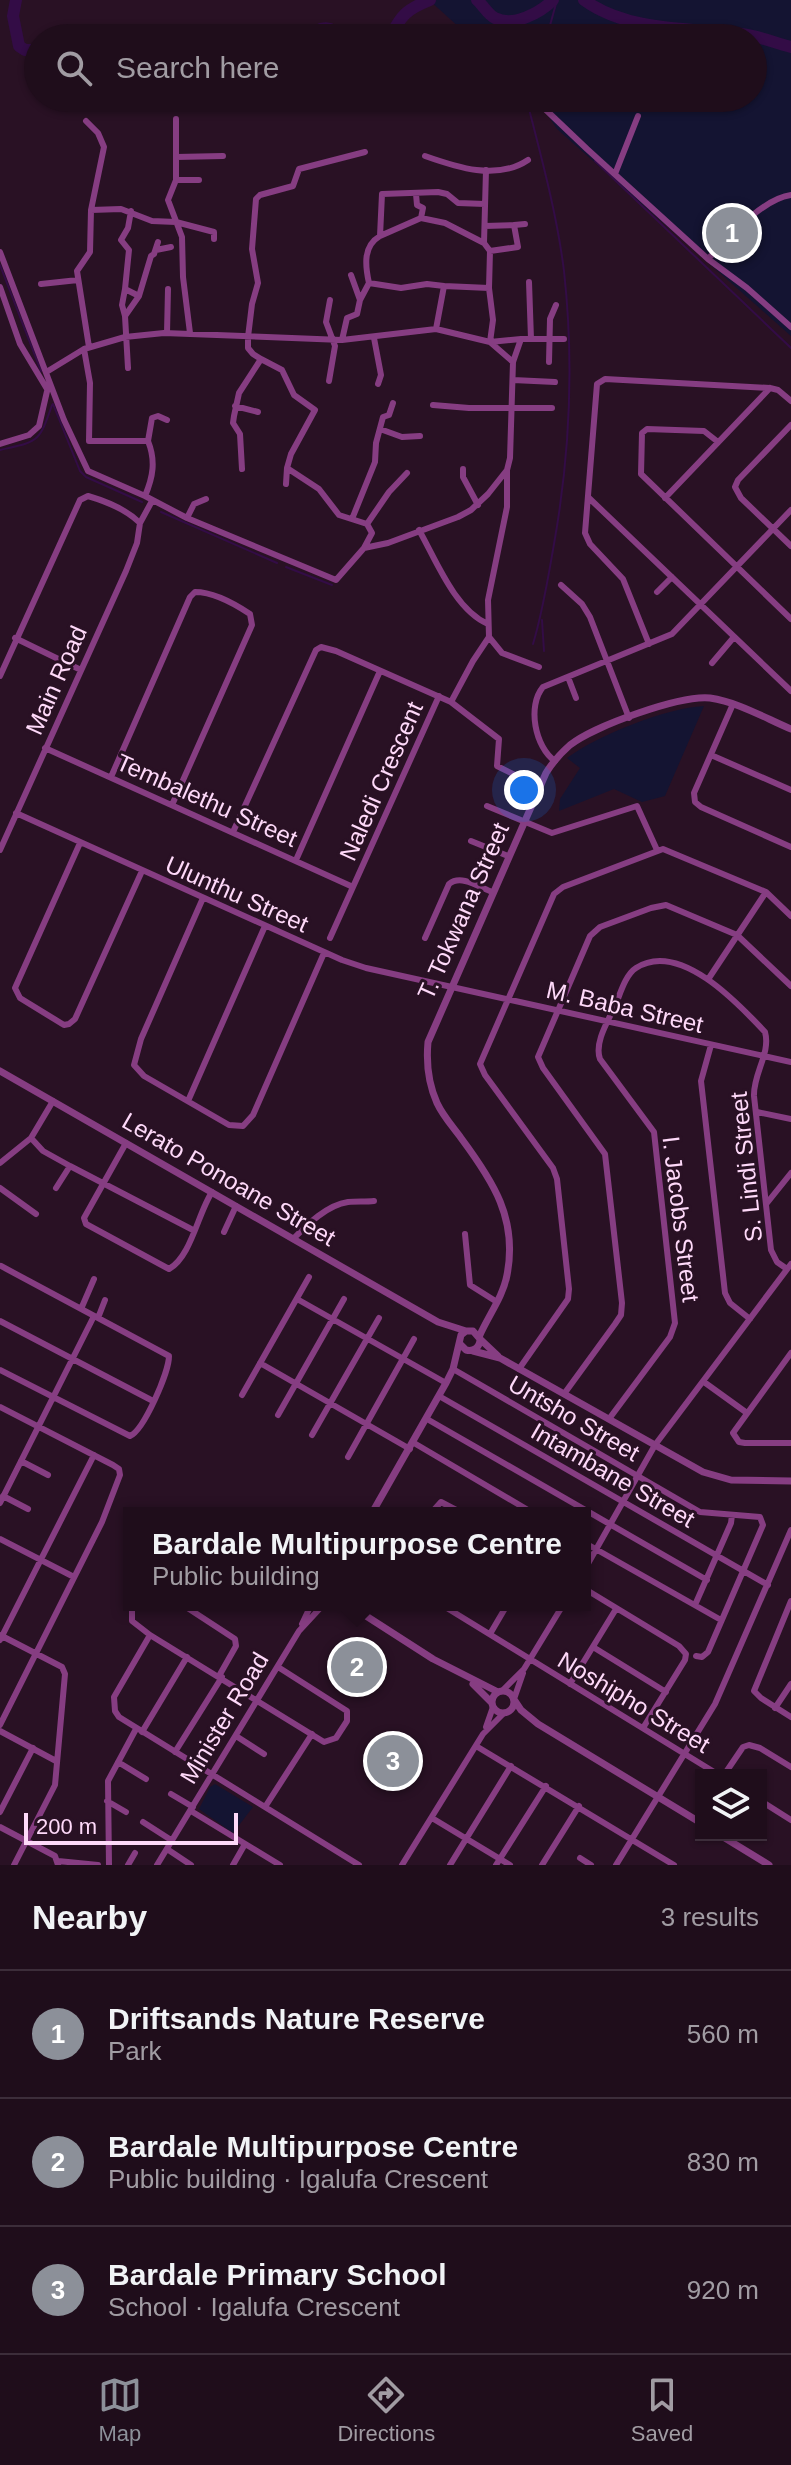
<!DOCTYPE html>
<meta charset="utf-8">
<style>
:root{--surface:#1f0d1b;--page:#2c1b28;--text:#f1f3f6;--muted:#a19ca3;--line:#3c2d3a;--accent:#8c9099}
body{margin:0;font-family:Helvetica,sans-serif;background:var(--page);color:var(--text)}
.controls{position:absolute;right:24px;bottom:24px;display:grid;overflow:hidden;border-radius:0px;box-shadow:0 2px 6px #0004}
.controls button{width:72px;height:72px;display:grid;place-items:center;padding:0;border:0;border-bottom:2px solid var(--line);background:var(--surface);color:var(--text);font:40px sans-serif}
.scale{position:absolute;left:24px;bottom:20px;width:214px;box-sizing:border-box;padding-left:8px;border:4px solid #fed9f9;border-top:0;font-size:22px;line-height:28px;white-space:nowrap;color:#fed9f9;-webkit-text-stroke:6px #291124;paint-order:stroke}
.you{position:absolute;left:524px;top:790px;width:28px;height:28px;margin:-20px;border:6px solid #fff;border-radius:50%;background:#1a73e8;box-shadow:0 0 0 12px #1a73e833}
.badge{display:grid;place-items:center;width:52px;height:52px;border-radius:50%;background:var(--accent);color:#fff;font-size:26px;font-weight:700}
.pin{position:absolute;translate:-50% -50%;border:4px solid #fff;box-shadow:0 2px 8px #0006}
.popup{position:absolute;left:123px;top:1507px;width:468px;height:104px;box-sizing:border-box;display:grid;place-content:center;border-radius:0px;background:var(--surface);filter:drop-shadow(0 2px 6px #0005);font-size:26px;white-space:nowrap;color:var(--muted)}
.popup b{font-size:30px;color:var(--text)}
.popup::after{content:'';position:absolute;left:50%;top:100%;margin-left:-16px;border:16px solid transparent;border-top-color:var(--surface)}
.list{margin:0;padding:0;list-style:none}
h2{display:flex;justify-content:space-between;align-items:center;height:104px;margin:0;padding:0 32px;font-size:34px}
h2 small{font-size:26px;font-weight:400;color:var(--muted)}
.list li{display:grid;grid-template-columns:52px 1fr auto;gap:24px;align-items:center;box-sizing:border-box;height:128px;padding:0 32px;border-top:2px solid var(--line)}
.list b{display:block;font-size:30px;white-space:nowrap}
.list p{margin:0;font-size:26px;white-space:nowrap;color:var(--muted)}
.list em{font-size:26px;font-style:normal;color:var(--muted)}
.icon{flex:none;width:44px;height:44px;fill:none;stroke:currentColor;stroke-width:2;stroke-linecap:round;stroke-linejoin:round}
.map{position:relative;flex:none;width:791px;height:1865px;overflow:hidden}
.search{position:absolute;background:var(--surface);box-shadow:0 2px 6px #0004;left:24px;right:24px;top:24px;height:88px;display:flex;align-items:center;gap:20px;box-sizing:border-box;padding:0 28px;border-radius:44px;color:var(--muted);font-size:30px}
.sheet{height:488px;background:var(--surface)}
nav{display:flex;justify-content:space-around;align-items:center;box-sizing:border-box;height:112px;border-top:2px solid var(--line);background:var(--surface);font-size:22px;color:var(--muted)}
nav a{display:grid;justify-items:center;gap:4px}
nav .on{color:var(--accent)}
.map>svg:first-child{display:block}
.green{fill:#141432}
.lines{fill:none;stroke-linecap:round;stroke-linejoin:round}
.stream{stroke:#330c46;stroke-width:2}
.river{stroke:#330c46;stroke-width:12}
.minor{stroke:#863d82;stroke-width:6}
.tertiary{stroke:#863d82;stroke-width:7}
.labels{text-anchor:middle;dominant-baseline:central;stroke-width:6;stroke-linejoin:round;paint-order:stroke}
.street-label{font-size:24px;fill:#fed9f9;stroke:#291124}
</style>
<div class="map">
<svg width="791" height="1865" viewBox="0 0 791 1865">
<rect width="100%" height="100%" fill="#291124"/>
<!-- green -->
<path class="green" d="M429,0H791V336L557,129L536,98H753V38H471Z
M704,706L665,796L642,802L614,789L559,811L560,799L580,768L567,758C598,735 666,708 704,706Z
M215,1784L253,1807L233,1833L199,1809L210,1787Z"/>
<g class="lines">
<!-- stream -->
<path class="stream" d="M549,29L557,0
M529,98L528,105C542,160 557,215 564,271C574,362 570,454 554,544C548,578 543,611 533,644
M534,98L542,109
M595,161L791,348
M0,265L41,371
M53,404L80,471L86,477L142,502
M0,450C39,441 39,443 52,405
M161,512L277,563
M286,567L332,585
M542,620L544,651"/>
<!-- river -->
<path class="river" d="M16,0L13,16L19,46L25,50H38
M477,0C483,5 488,15 495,18C513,28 541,12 553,0
M584,0C628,32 690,28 742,34C759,36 775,43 791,47
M311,38C319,24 333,26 341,38
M389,38C402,15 405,10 430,0
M88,98L100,103L117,98
M362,98L369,101L375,98"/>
<!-- minor -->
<path class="minor" d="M549,38L552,30
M539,98L546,110L587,149L708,259L747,288L791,327
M176,119V180L168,200L182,237L183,277L190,333
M86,121L98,133L104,147L91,210L90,252L77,271L89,347
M425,156C456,167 497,181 528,160
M176,157L223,156
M615,174L638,116
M176,180H199
M416,194L417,205L423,208L421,218
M91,210L121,209L152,221L176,222L214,232V239
M131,211L128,228L121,240L129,250L125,289L139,296
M485,226L514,225
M380,236L421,218L445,223L484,243L486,170
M156,250L171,247
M490,251L518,247L514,225L525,224
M0,252L64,420L88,471L145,496L187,518L336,580L364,548L388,543L458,517L471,510L488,494L507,470L510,458L513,362L490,342L521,339H564
M708,259C728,238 762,199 791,195
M529,282L531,339
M369,283L401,288L427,284L444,286L436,329
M41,284L78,280
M444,286L489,288
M0,287L20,344L47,389
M125,289L122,305L125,316
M360,300L369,283C365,265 363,246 380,236L382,194L438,192L447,194L458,203L485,204
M167,333L168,289
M374,338L381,375L378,384
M342,340L347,318L357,314L360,300L351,275
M84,349L125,337L164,333L342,340L436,329L490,342L493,320L489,288L490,251L484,243
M261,359L282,370L294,395L315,410L291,454L287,468L319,489L339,515L367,524L372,533L364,548
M513,362L521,339
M549,362L550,319L556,305
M128,368L125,316L139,296L151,256L154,254L158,242
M48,371L84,349L90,383L89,441H148L152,418L158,416L167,420
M513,380L555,382
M329,381L335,346L326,322L330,300
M433,405L469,408H552
M235,406L258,412
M791,425L738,480L735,487L741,498L791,546
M380,429L402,437L420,436
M718,442L704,431L647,429L642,433L641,474L791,619
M0,444L29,435L39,426L48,387
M242,469L240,434L233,423L234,416L239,393L261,359L253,354L248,348V337L252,304L258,283L252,249L256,199L260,195L293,186L299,169L365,152
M463,469V477L478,505
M507,470V507L488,600L489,637L502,653L539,667
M286,484L287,468
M145,496C153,477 156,461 148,441
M589,498L791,691
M665,498L770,388
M187,518L194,504L206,499
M352,519L375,462L376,443L383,417L389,415L393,403
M367,524L389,492L407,473
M419,530C436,560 455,610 488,624
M561,585L582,604L590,617L629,718
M657,592L672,577
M15,638L81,670
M649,644L623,579L590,544L585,533L597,384L605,379L770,388L778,390L791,401
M712,663L734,637
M0,676L80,500L88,496C105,501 127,510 140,523
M568,677L576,698
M451,702L499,739L497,766L539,787
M733,704L694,793L695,802L701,807L791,847
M45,748L353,887
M711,755L791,790
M555,761C535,747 527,706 543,687L672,634L791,510
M111,777L190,597L195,592C213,592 235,604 250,614L252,625L172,805
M487,806L552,833L637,806L657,850
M16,813L342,960L366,968L791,1062
M233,832L316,650L321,647L336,651L451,702L473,661L489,637
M471,841L508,856
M80,843L15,988L20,998L64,1025L69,1024L75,1019L142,871
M0,850L126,571L137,543L140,523L152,501
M296,860L380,671
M203,898L141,1039L134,1065L144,1076L229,1125L243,1126L253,1115L324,953
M330,938L439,696
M425,938L449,884C461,874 479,887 492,892
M709,978L766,892
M711,1045L701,1081L725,1293L730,1303L750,1319
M188,1101L265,926
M757,1112L791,1119
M31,1138L43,1151L70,1166L56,1188
M126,1143L84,1218L86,1224L169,1269C191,1257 198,1213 212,1192
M0,1163L31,1138L53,1101
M70,1166L193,1230
M0,1188L36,1214
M767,1203L791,1173
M224,1232L236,1206
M465,1234L470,1285L497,1302
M293,1239C308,1224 327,1205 348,1202C357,1201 365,1202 374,1201
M297,1299L446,1383
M81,1309L94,1279
M98,1318L105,1300
M0,1321L153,1401
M791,1353L733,1433L739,1442L745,1443H791
M260,1363L410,1449
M453,1369L700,1512L760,1517L763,1525L708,1652L702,1657L696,1656
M519,1369L568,1299L569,1289L557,1179L553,1168L485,1075L480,1064L554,894L563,887L663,849L766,892L791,916
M0,1370L130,1436C144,1430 169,1372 169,1356L1,1266
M704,1382L747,1413
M564,1394L615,1324L621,1315L622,1303L605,1154L543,1068L538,1057L590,936L600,927L651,908L666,905L737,935L791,986
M242,1395L309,1277
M439,1396L768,1585
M0,1407L113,1465L119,1469L120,1475L102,1522L0,1725
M278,1415L344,1299
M427,1419L707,1580
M609,1419L670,1337L675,1323L654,1132L600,1059C594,1043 608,1021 615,1006C620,995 625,975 636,968C679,940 738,1003 765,1032C771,1053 753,1074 754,1096L771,1250L777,1262L787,1269
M312,1435L379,1318
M414,1443L533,1513
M348,1457L414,1339
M21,1461L48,1475
M3,1496L28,1509
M0,1503L94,1316
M431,1513L441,1502L462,1513
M0,1539L74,1577
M585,1543L721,1620
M585,1569L655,1445L791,1264
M585,1589L679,1646L686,1654L685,1660L643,1728
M791,1601L754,1691L761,1698L791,1717
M132,1605V1621L150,1635L324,1742L336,1738L347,1721V1711L278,1667
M183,1605L235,1639L236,1646L219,1676
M442,1605L719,1775
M695,1605L731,1523L732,1515
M302,1624L311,1605
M490,1634L507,1605
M0,1635L62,1667L65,1674L55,1785L14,1865
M150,1635L114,1697L115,1711L119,1717L359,1865
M0,1640L94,1455
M593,1647L666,1692
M570,1684L616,1609
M502,1691L524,1669L563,1605
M514,1699L523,1673
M775,1708L791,1684
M486,1727L493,1707
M0,1731L56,1761
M142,1732L187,1657
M236,1736L264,1754
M476,1746L674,1865
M175,1752L222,1677
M118,1762L146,1779
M724,1775L743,1747L749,1745L760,1748L791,1767
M171,1794L193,1807
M107,1801L126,1812
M761,1801L791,1820
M265,1807L312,1734
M191,1811L280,1865
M0,1812L33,1748
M432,1818L510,1865
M143,1822L171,1840
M0,1827L55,1856L58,1865
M167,1849L191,1865
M580,1858L591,1865
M58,1861L98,1865
M109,1865L108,1781L136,1729
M128,1865L135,1853
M157,1865L299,1631L323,1605
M233,1865L245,1844
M402,1865L483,1734L504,1713
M450,1865L511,1766
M496,1865L546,1786
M542,1865L579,1806
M616,1865L715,1704L791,1530"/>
<!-- tertiary -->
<path class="tertiary" d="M0,1071L438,1322L466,1331
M479,1337C488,1316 503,1297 507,1275C518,1219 493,1181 461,1138C453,1127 443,1116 437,1103C428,1083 426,1064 428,1042L546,773C552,763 561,753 570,745C594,726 680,695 710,698C738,702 765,718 791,729
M480,1339L498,1356
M473,1351L500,1358L703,1472L731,1480L791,1481
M372,1513L446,1383L453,1369L461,1335L466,1331H473L480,1339C480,1347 474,1352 466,1350L460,1344
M338,1605L353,1612
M349,1605L433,1659L498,1692
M473,1684L492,1703
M492 1702a11 11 0 1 1 22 0a11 11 0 1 1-22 0Z
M515,1701L521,1710L538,1724L701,1823
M720,1835L769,1865"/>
</g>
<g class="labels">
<!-- street labels -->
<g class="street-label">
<text transform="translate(56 680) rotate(-66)">Main Road</text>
<text transform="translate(381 781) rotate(-66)">Naledi Crescent</text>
<text transform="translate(207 800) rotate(24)">Tembalethu Street</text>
<text transform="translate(237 894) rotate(24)">Ulunthu Street</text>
<text transform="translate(463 911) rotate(-66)">T. Tokwana Street</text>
<text transform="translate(625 1007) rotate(13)">M. Baba Street</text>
<text transform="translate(746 1167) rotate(-96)">S. Lindi Street</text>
<text transform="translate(229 1179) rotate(30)">Lerato Ponoane Street</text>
<text transform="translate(681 1219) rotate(83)">I. Jacobs Street</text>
<text transform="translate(574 1418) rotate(30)">Untsho Street</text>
<text transform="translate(613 1475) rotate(30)">Intambane Street</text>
<text transform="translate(634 1702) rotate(31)">Noshipho Street</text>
<text transform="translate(224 1718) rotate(-59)">Minister Road</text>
</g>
</g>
</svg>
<div class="controls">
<button><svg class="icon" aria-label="layers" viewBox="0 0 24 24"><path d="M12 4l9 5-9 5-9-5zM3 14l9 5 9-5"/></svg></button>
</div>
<div class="scale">200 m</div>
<div class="you"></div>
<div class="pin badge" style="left:732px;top:233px">1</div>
<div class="pin badge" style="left:357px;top:1667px">2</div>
<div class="popup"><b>Bardale Multipurpose Centre</b>Public building</div>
<div class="pin badge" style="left:393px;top:1761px">3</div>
<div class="search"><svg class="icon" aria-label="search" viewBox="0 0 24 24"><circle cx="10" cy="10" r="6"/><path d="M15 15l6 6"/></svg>Search here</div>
</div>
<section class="sheet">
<h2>Nearby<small>3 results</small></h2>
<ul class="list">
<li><span class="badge">1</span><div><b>Driftsands Nature Reserve</b><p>Park</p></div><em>560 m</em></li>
<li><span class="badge">2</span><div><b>Bardale Multipurpose Centre</b><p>Public building · Igalufa Crescent</p></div><em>830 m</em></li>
<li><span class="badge">3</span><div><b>Bardale Primary School</b><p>School · Igalufa Crescent</p></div><em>920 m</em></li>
</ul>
</section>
<nav>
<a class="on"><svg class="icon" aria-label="map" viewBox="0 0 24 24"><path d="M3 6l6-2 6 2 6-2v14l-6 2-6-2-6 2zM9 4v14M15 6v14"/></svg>Map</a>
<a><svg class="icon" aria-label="directions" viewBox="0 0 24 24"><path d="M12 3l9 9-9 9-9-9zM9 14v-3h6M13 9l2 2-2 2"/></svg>Directions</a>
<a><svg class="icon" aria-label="saved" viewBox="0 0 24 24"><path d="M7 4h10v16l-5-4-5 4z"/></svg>Saved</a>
</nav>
